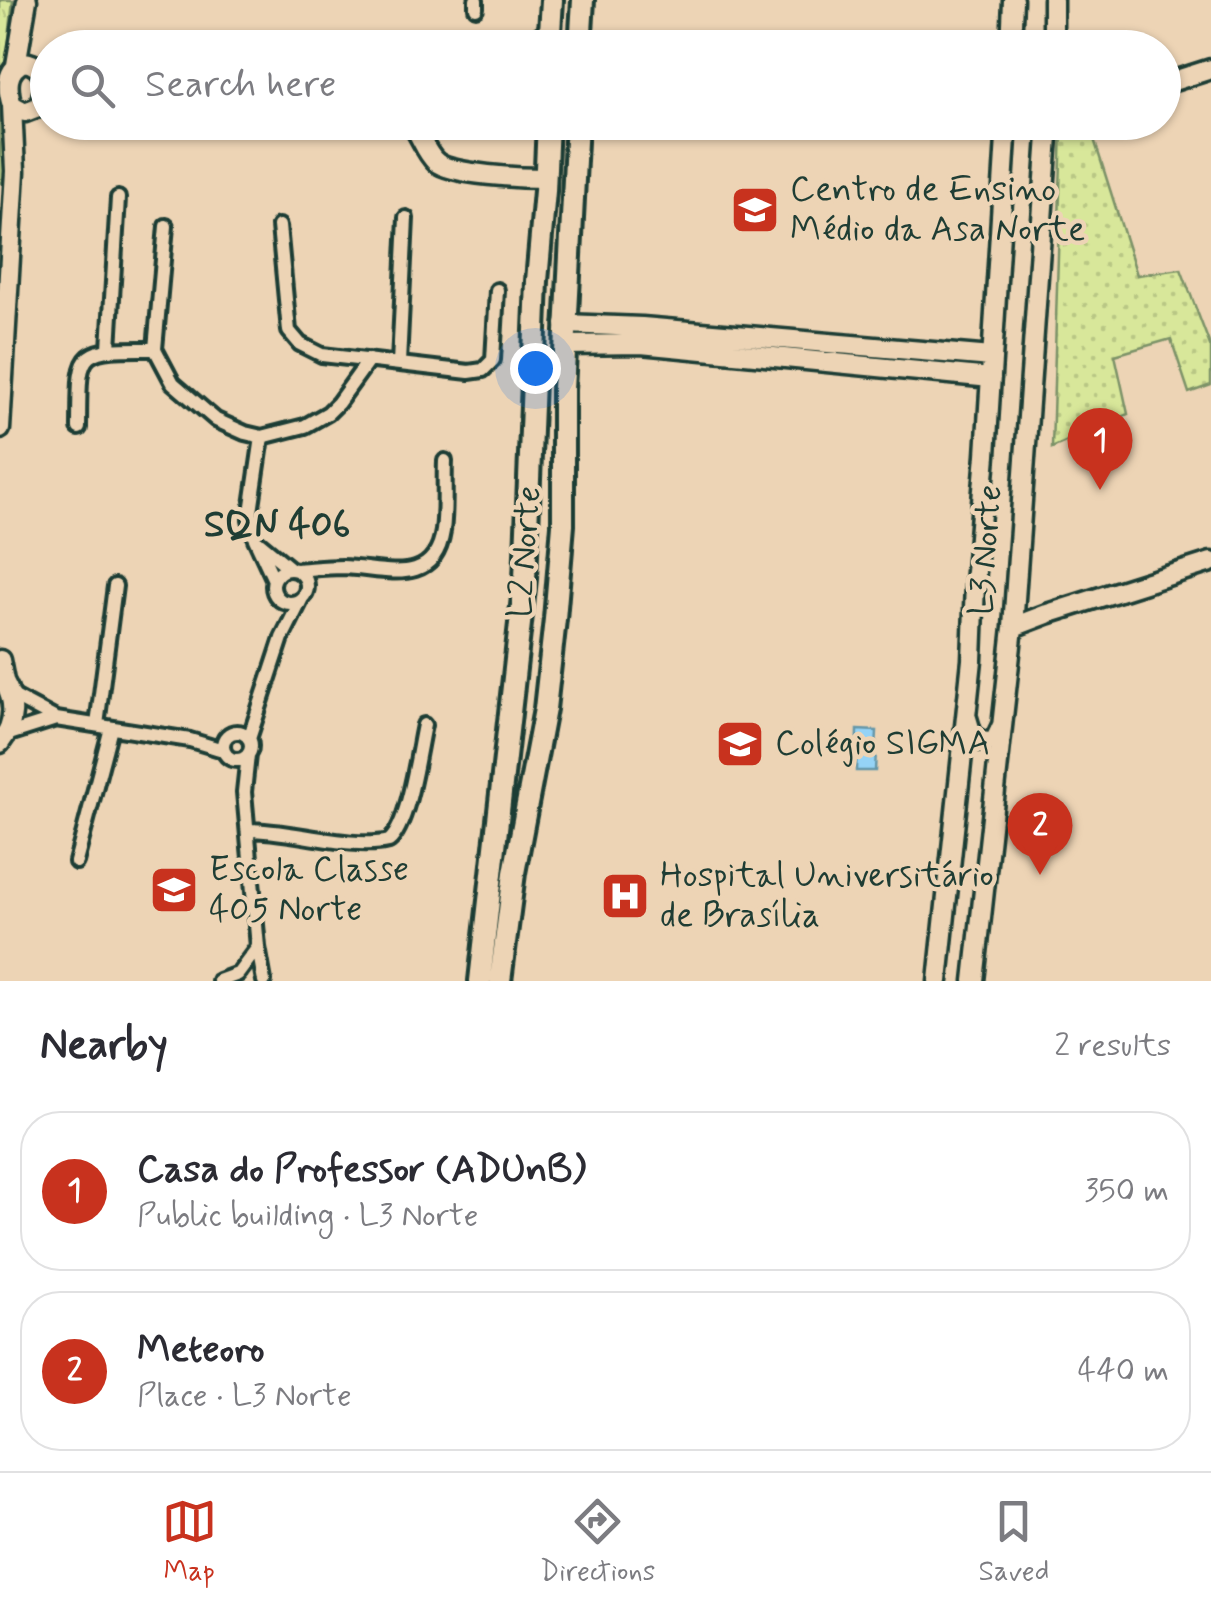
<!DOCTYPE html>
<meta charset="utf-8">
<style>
:root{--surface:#fff;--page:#f2f2f3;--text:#2b2b33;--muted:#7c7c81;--line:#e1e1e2;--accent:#c8321e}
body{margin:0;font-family:Mynerve,sans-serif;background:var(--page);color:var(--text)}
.you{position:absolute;left:535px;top:368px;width:35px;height:35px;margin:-25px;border:8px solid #fff;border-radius:50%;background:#1a73e8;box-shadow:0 0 0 15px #1a73e833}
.badge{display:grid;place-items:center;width:65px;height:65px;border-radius:50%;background:var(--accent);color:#fff;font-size:32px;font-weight:700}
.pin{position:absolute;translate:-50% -82px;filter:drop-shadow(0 2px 5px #0008)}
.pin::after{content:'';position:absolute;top:52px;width:35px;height:30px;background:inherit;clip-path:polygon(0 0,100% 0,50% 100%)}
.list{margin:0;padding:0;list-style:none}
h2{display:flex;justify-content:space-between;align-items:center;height:130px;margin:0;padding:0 40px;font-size:42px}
h2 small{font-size:32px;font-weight:400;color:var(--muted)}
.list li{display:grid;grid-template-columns:65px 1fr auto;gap:30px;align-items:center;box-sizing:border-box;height:160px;margin:0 20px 20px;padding:0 20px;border:2px solid var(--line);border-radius:40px}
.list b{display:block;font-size:38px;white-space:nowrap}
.list p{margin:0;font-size:32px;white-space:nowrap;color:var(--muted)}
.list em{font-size:32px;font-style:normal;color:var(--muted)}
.icon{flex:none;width:55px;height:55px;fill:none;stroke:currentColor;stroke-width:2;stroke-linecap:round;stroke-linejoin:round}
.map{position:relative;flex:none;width:1211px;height:981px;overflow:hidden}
.search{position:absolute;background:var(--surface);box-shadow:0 2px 8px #0004;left:30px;right:30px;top:30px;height:110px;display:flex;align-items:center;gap:25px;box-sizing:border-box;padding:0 35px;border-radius:55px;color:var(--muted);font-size:38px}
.sheet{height:490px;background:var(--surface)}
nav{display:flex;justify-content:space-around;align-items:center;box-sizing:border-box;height:140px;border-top:2px solid var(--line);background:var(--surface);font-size:28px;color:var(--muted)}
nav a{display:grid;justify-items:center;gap:5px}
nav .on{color:var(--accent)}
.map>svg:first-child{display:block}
.grass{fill:url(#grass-dots);stroke:#7c9267;stroke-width:2.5}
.park{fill:url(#park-tufts);stroke:#7c9267;stroke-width:2.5}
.water{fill:#95d3f6;stroke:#6697a8;stroke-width:2.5}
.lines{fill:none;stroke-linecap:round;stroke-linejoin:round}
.street-casing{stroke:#1f3d34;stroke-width:20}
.secondary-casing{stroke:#1f3d34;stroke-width:25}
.primary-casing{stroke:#1f3d34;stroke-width:28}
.street{stroke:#edd4b5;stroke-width:12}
.secondary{stroke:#edd4b5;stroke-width:18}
.primary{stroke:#edd4b5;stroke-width:20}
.labels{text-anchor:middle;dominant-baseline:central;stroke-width:9;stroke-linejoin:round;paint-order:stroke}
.poi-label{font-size:35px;fill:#1f3d34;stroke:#edd4b5;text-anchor:start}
.street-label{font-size:35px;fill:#1f3d34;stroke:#edd4b5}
.neighbourhood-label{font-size:38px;font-weight:bold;fill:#1f3d34;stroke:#edd4b5}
</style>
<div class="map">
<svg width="1211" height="981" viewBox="0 0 1211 981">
<defs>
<pattern id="grass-dots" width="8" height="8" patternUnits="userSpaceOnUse" patternTransform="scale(2.5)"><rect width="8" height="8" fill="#d8e79a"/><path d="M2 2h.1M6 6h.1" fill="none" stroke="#b9c785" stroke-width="1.8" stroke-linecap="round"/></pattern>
<pattern id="park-tufts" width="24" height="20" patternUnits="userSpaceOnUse" patternTransform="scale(2.5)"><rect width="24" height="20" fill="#d8e79a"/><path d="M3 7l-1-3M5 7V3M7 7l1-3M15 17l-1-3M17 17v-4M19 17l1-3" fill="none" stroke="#b9c785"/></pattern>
</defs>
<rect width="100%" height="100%" fill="#edd4b5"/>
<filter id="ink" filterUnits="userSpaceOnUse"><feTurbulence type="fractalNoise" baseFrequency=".01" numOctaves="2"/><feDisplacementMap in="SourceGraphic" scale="20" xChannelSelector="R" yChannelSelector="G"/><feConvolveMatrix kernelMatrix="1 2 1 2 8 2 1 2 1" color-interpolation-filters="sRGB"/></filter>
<g filter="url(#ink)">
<!-- grass -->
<path class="grass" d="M1074,122L1089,123L1137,275L1181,269L1211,348V385L1189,393L1171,339L1115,355L1128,414L1052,448L1062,127Z"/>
<!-- park -->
<path class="park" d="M0,0H13L2,108L8,184L0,183Z"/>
<!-- water -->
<path class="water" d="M857,730L877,731L875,771H856Z"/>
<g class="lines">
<!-- street casing -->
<g class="street-casing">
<path id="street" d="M476,8V0
M166,226L155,349L173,383L216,420L245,433L262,437L305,426L328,413L338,403L369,360
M279,226L289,331L300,344L322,355L469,372L483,370L493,360L497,290
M109,348L118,198
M399,363L406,218
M79,428C80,350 74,348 155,349
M262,437L250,519L255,539L274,580
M257,541L291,569
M273 586a17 17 0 1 1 34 0a17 17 0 1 1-34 0Z
M296,570C311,569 327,567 342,567C383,568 434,589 443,531C446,508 444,484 445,461
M11,695L56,719L190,740L223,750
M97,725L115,586
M223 746a14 14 0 1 1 28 0a14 14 0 1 1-28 0Z
M6,735L56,719
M249,739L282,638L302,598
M248,755L244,792L258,947L264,981
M249,830C290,830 353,850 389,841C409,824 418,752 424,725
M76,862L111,728
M219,981L238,974L258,947"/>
</g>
<!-- secondary casing -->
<g class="secondary-casing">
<path id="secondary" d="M457,48L465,46L506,48
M520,48L529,45L549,31
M1011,48L1013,0
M1053,48V0
M24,62C48,65 47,89 38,107L25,112L12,105C7,89 5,70 24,62Z
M16,65L27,0
M1164,84L1211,69
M410,122C421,134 424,151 436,162C452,175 523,178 545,178
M565,324L642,327L992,357
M565,345L641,344L991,378
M0,429L15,171L12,105
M1013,627L1047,614L1211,562
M0,660L4,681
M0,680L4,681C16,702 15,724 0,743
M967,718L972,735C979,741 987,744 995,740L1002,725
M938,981L972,660L975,583L986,455L1007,122
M974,981L1013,627L1049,122"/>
</g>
<!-- primary casing -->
<g class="primary-casing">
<path id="primary" d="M549,48L552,0
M580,48L583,0
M480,981L525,579L537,281L545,191L548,122
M500,981L514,873L545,709L555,619L563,525V390L577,122"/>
</g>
<!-- street -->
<use href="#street" class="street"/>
<!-- secondary -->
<use href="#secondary" class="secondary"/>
<!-- primary -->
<use href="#primary" class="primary"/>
</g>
</g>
<!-- icons -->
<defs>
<g id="school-square" transform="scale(2.5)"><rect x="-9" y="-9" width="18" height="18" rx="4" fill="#c8321e" stroke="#edd4b5"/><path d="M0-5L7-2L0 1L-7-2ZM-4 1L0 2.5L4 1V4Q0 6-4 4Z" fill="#fff"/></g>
<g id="hospital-square" transform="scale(2.5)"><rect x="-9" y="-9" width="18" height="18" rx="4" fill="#c8321e" stroke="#edd4b5"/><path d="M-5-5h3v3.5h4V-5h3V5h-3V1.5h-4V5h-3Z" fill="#fff"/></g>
</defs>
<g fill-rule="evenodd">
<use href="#school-square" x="755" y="210"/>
<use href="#school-square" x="740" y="744"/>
<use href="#school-square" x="174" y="890"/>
<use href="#hospital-square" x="625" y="896"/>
</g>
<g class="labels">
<!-- poi labels -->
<g class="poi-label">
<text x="790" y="190">Centro de Ensino<tspan x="790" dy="40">Médio da Asa Norte</tspan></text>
<text x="775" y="744">Colégio SIGMA</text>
<text x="209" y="870">Escola Classe<tspan x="209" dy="40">405 Norte</tspan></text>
<text x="660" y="876">Hospital Universitário<tspan x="660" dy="40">de Brasília</tspan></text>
</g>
<!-- street labels -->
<g class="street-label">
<text transform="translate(986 550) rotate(-86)">L3 Norte</text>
<text transform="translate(525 552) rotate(-86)">L2 Norte</text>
</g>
<!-- neighbourhood labels -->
<g class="neighbourhood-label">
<text x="277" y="525">SQN 406</text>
</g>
</g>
</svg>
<div class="you"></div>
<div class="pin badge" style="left:1100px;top:490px">1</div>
<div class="pin badge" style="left:1040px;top:875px">2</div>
<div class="search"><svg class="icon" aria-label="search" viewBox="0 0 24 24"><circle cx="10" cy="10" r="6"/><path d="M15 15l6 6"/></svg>Search here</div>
</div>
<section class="sheet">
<h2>Nearby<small>2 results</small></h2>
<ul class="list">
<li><span class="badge">1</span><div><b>Casa do Professor (ADUnB)</b><p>Public building · L3 Norte</p></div><em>350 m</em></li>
<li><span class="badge">2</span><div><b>Meteoro</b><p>Place · L3 Norte</p></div><em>440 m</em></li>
</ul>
</section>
<nav>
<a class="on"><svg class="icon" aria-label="map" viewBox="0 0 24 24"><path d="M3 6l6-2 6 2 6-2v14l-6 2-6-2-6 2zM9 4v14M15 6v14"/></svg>Map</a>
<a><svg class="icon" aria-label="directions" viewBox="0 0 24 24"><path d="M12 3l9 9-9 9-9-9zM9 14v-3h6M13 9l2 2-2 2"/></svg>Directions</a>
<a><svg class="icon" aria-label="saved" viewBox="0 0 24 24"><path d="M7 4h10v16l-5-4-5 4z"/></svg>Saved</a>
</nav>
